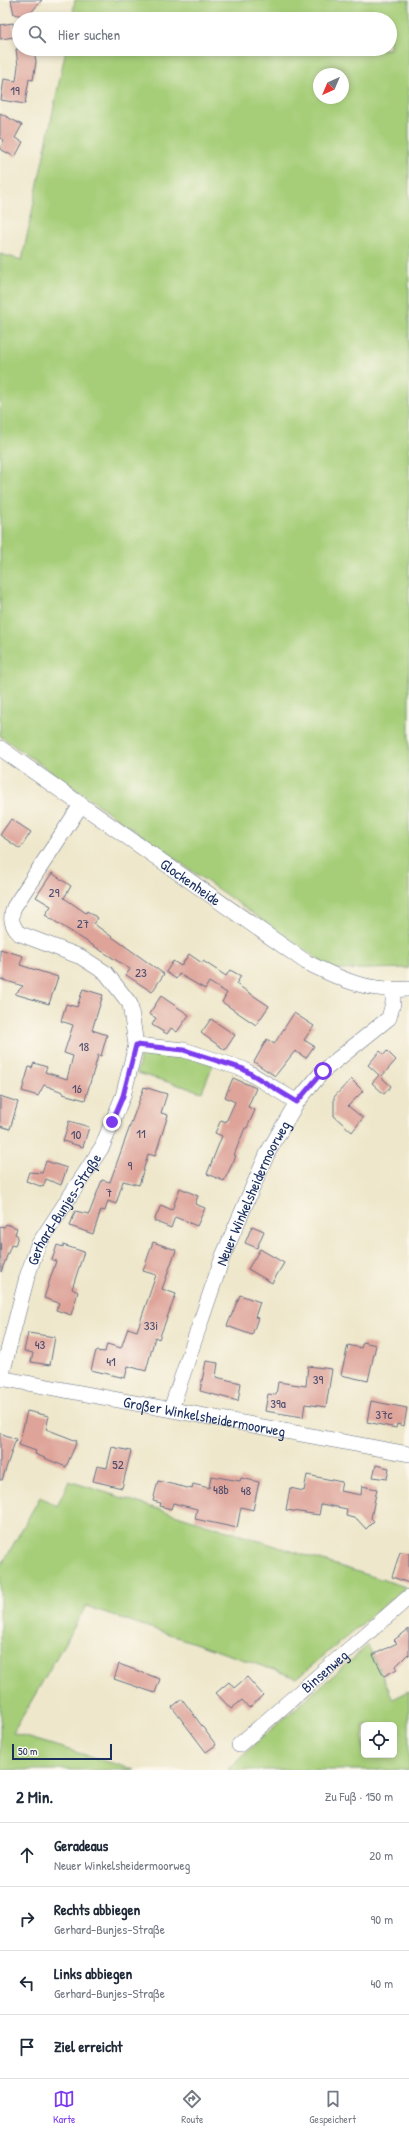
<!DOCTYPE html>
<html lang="de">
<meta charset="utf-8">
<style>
:root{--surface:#fff;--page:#f2f2f3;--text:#1f2937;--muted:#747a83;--line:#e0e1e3;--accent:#7c3aed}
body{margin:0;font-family:"Patrick Hand",sans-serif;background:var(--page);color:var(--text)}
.controls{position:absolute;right:12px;bottom:12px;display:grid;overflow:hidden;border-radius:6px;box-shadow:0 2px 6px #0003}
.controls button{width:36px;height:36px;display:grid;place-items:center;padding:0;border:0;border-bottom:1px solid var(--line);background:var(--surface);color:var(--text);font:20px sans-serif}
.compass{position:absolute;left:313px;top:68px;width:36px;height:36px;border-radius:50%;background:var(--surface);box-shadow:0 2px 6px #0003;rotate:224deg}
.scale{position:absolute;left:12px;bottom:10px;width:100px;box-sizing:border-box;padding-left:4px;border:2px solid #1b2f5e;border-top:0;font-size:11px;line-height:14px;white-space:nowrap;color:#1b2f5e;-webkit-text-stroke:3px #fbf7ec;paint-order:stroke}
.stop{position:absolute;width:12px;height:12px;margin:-9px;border:3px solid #7c3aed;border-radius:50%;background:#fff}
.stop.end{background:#7c3aed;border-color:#fff;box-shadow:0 1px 4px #0008}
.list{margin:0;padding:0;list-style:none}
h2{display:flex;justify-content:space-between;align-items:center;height:52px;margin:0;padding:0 16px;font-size:17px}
h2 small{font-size:13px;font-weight:400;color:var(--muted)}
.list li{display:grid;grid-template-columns:26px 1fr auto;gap:12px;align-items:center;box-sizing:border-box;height:64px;padding:0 16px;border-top:1px solid var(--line)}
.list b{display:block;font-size:15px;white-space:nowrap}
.list p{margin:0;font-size:13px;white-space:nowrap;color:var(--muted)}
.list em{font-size:13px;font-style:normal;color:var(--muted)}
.icon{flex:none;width:22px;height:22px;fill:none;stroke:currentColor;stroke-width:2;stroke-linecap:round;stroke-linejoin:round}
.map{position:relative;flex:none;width:409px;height:1770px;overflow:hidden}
.search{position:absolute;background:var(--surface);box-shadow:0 2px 6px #0003;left:12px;right:12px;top:12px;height:44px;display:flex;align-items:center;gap:10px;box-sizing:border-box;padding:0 14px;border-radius:22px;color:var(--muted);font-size:15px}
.sheet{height:308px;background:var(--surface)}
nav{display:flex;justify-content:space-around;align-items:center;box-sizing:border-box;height:56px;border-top:1px solid var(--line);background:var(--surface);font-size:11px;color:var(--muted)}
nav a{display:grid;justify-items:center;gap:2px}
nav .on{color:var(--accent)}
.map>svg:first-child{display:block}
.green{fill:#a6ce78;stroke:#607e6b;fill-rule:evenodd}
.building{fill:#dea399}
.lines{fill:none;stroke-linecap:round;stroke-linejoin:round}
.minor-casing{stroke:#656f84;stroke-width:16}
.minor{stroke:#fff;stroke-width:15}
.route{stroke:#7c3aed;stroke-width:5}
.labels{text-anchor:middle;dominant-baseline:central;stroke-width:3;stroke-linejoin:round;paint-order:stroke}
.number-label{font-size:13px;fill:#4c4c6d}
.street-label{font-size:15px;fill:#1b2f5e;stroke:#fbf7ec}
</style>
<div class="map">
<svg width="409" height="1770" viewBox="0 0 409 1770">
<rect width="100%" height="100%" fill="#fbf7ec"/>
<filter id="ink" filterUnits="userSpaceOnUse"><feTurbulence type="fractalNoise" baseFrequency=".025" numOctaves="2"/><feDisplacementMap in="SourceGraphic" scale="8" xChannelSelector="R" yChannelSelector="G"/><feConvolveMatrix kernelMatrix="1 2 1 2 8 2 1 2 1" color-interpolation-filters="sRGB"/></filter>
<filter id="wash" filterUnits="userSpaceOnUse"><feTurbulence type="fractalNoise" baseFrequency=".012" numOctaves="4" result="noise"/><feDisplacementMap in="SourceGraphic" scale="16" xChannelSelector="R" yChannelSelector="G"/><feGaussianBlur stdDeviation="0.9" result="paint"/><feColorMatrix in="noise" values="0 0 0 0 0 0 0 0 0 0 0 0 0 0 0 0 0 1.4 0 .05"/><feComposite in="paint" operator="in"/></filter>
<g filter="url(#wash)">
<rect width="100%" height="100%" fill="#eee7cb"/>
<!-- green -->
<path class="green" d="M75,0H409V968L333,970L0,736V254L22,260L66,49H390V19H72ZM319,74H343V98H319Z
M146,1051L163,1052L213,1064L202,1092L137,1073L141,1055Z
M69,1481L406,1587L297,1678L86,1606L13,1733L135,1770H0V1568L40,1497L57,1506Z
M368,1645L393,1699L409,1691V1770H228L258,1741ZM364,1725H394V1755H364Z"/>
<g id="blocks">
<!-- building -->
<path class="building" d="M11,0H42L27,17L14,14Z
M13,23L15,37L0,39V25Z
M16,49H34L36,62L33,80L29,79L25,104L1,100L4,79L16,81L18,66Z
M0,113L22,125L15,138L23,142L15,157L0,149L4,140L0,138Z
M11,819L31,832L20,849L0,835Z
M52,873L71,886L64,898L86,913L87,911L98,918L94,924L164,974L152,992L126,975L130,969L45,915L51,906L36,897Z
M0,949L23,956L20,965L58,977L49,1004L15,994L23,986L0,979Z
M189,954L202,963L203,961L226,976L230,970L241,976L236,984L269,1006L256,1025L222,1002L227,993L209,982L205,989L179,974L176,979L166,972L173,961L181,966Z
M83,989L103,995L92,1030L107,1035L101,1056L98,1055L96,1063L85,1100L63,1094V1092L44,1085L38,1096L22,1091L29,1067L32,1068L34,1063L47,1067L45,1072L67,1079L73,1056L64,1053L73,1025L61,1021L66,1004L77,1007Z
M161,996L189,1015L177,1032L171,1028L167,1034L152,1025L156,1018L149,1014Z
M294,1013L314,1026L304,1040L314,1046L306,1058L295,1051L275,1076L254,1062L267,1039L274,1044Z
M211,1019L235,1035L225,1050L201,1033Z
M380,1051L384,1055L387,1051L396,1060L381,1077L391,1086L384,1094L372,1083L379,1075L368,1065Z
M233,1078L256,1088L248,1107L255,1110L247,1128H245L234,1155L236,1156L224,1181L207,1174L222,1136L215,1133L221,1120L226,1122L235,1102L225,1097Z
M351,1079L363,1091L348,1106L363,1118L352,1132L334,1116V1097Z
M144,1087L167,1094L161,1113L168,1115L155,1156L148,1154L139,1185L123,1181L116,1204L108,1201L105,1211L101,1210L93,1234L70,1226L75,1211L89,1214L102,1180L110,1182Z
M0,1096L18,1102L10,1129L0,1126Z
M69,1121L89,1127L83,1147L63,1141Z
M46,1161L67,1168L61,1185L46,1179L43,1187L26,1181L29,1172L42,1173Z
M180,1188L198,1196L195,1204L205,1208L197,1226L175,1217L171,1228L154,1221L161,1205L172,1210Z
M6,1224L17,1228L15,1234L18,1236L15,1246L11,1245L1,1272L0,1226L4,1227Z
M252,1226L264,1231L257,1248L245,1243Z
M153,1242L176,1250L162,1289L176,1294L159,1339L155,1337L146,1371L128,1366L125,1378L91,1370L96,1351L105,1352L107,1344L121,1348L128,1328L137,1331L156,1275L143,1271Z
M57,1245L63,1247V1245L84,1252L72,1289L78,1292L71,1315L56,1310L59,1303L44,1298L56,1261L52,1260Z
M260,1249L284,1263L272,1283L248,1269Z
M240,1295L260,1302L255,1317L258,1318L252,1335L227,1326Z
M28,1333L55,1337L50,1365L31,1362L33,1353L24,1351Z
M363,1342L376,1345L368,1381L341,1375L348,1345L361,1348Z
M206,1361L218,1363L216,1377L241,1383L238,1401L200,1391Z
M308,1366L332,1369L326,1407L305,1404L303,1417L265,1411L268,1394L276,1395L278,1382L306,1386Z
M371,1401L407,1408L404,1426L397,1424L396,1428L367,1422Z
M27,1411L49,1416L46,1429L77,1441L66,1467L35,1454L36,1451L19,1445Z
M0,1433L16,1439L2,1480H0Z
M112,1447L131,1451L122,1488L93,1481L97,1466L107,1468Z
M376,1465L389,1468L387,1479L373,1477Z
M307,1475L342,1482L340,1491L361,1495L362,1486L377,1489L371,1518L374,1521L366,1529L357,1519L346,1516L347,1509L321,1504L319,1515L286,1510L290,1488L304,1491Z
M211,1476L240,1481L241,1478L259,1482L253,1510L241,1507L237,1528L195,1519L197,1509L173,1503L171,1509L160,1506L161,1503L153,1501L158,1481L192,1489L193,1484L209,1488Z
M400,1552L409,1553V1583L392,1577Z
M409,1629V1656L408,1654L396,1666L397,1669L384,1676L373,1655L397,1643L394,1640Z
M119,1664L160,1679L155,1693L114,1679Z
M247,1677L263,1695L249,1708L242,1700L231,1709L216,1693L229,1682L234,1688Z
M182,1699L216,1745L206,1752L172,1707Z"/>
</g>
</g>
<g filter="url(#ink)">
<use href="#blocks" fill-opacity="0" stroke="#656f84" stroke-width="1"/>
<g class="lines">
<!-- minor casing -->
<g class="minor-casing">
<g id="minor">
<path id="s1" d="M0,748L306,962C342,980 368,992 409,989"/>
<path d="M136,1045L184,1050L243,1069L297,1102"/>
<path id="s2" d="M0,1378L409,1454"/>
<path id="s3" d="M1,1378L27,1277L38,1245L102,1147L123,1096L136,1045L130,1004L106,973L81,957L18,933C11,923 10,918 14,907L81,805"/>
<path id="s4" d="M171,1409L223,1256L268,1152L297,1102L323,1071L389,1018L393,1003V990"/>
<path id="s5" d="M239,1745L409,1597"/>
</g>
</g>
<!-- minor -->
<use href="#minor" class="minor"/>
</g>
</g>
<g class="lines" filter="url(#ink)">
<!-- route -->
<path class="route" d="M112,1122L123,1096L136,1045L184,1050L243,1069L297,1102L323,1071"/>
</g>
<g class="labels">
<!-- number labels -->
<g class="number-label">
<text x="15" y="90">19</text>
<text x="54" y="892">29</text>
<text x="83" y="923">27</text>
<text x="141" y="972">23</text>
<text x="84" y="1046">18</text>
<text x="77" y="1088">16</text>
<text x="141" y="1133">11</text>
<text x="76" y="1134">10</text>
<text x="130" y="1165">9</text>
<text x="109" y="1192">7</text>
<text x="151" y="1325">33i</text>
<text x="40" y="1344">43</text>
<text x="111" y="1361">41</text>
<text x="318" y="1379">39</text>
<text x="278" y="1403">39a</text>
<text x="384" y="1414">37c</text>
<text x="118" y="1464">52</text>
<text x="221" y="1489">48b</text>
<text x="246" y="1490">48</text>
</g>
<!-- street labels -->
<g class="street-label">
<text stroke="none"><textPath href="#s1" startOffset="233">Glockenheide</textPath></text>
<text stroke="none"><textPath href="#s4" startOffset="231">Neuer Winkelsheidermoorweg</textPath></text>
<text stroke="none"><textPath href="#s3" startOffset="182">Gerhard-Bunjes-Straße</textPath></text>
<text stroke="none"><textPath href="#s2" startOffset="208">Großer Winkelsheidermoorweg</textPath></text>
<text stroke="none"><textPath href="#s5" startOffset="113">Binsenweg</textPath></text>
</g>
</g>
</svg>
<div class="controls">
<button><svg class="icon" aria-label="locate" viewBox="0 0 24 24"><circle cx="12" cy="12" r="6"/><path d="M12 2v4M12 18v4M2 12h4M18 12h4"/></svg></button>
</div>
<svg class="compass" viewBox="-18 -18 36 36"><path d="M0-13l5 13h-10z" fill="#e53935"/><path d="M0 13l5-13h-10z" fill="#747a83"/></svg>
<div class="scale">50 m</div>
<div class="stop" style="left:323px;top:1071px"></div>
<div class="stop end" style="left:112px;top:1122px"></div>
<div class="search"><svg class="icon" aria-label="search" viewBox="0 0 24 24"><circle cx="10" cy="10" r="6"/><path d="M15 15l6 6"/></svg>Hier suchen</div>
</div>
<section class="sheet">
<h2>2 Min.<small>Zu Fuß · 150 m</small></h2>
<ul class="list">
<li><svg class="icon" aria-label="ahead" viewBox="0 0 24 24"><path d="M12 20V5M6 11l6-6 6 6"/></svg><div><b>Geradeaus</b><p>Neuer Winkelsheidermoorweg</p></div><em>20 m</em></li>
<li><svg class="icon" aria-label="right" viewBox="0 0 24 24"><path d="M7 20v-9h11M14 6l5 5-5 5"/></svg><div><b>Rechts abbiegen</b><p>Gerhard-Bunjes-Straße</p></div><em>90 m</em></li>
<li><svg class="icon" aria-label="left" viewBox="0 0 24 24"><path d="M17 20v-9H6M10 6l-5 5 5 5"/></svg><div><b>Links abbiegen</b><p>Gerhard-Bunjes-Straße</p></div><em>40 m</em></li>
<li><svg class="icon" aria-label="arrive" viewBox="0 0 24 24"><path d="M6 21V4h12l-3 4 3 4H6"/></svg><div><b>Ziel erreicht</b></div></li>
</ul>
</section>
<nav>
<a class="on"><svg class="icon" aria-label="map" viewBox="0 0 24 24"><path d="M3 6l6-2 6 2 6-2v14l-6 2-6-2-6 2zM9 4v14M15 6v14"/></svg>Karte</a>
<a><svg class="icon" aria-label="directions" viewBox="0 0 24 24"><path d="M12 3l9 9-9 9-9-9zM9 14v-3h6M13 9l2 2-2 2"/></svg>Route</a>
<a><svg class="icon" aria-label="saved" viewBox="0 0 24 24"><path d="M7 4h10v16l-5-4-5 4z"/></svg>Gespeichert</a>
</nav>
